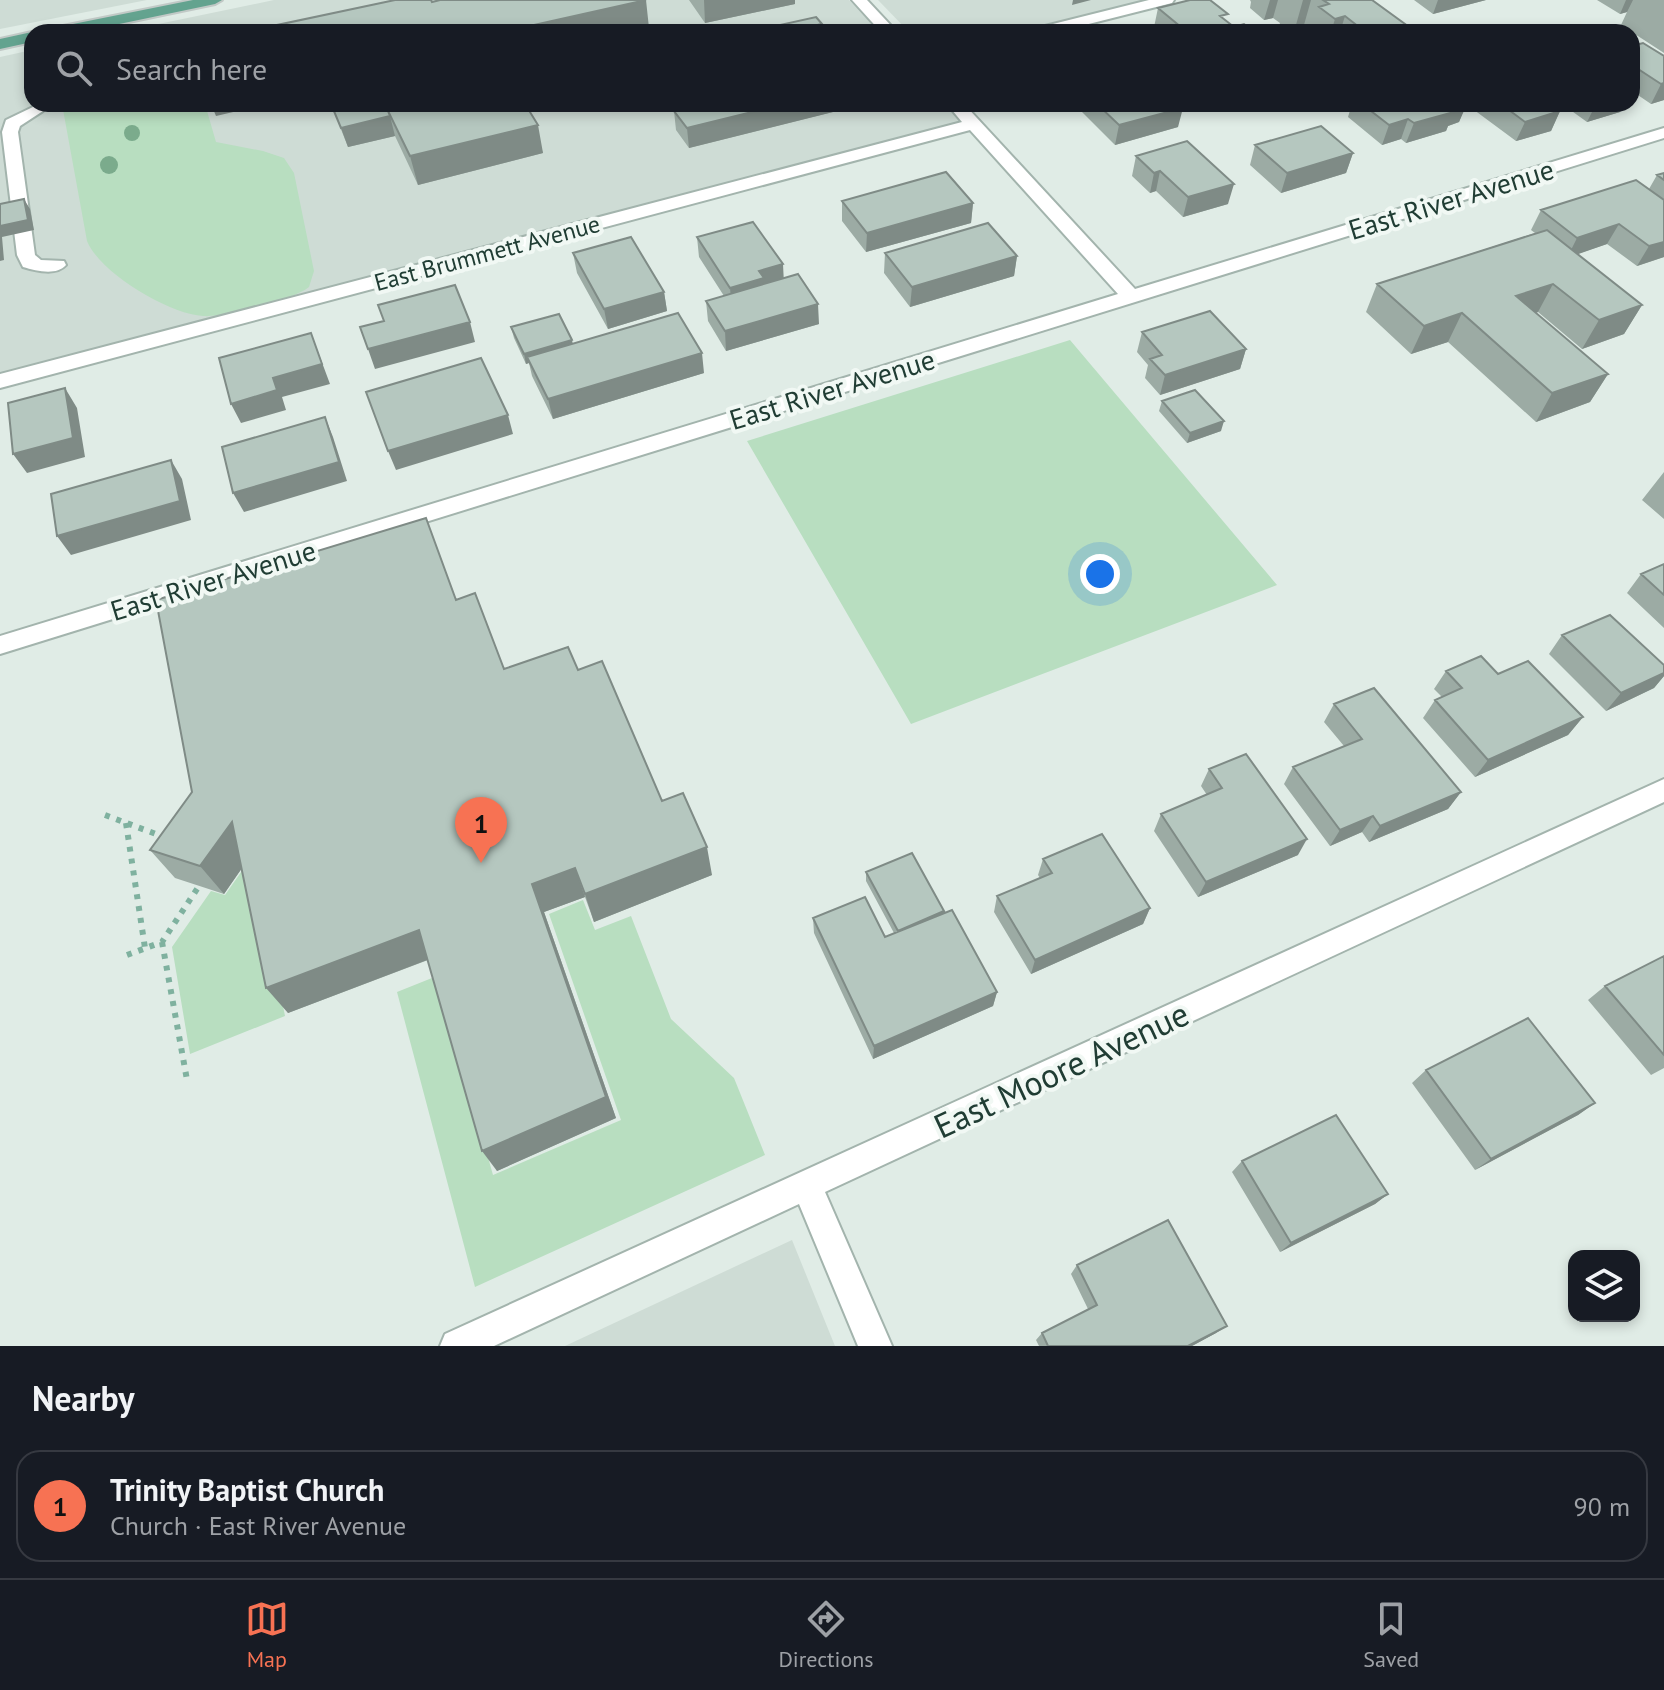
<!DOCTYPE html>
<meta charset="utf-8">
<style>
:root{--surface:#171b24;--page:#242831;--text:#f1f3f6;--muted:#9ea1a6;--line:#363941;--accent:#f77253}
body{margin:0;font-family:"PT Sans",sans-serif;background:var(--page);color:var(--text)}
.controls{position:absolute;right:24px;bottom:24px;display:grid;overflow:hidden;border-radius:16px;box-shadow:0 4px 12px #0003}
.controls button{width:72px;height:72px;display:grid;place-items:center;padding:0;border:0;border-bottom:2px solid var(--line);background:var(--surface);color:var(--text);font:40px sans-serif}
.you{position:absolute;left:1100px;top:574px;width:28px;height:28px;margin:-20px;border:6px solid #fff;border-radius:50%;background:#1a73e8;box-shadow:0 0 0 12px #1a73e833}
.badge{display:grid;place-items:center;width:52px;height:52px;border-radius:50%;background:var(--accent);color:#111;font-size:26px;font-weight:700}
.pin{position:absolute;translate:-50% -66px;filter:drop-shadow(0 2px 4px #0008)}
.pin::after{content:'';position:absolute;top:42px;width:28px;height:24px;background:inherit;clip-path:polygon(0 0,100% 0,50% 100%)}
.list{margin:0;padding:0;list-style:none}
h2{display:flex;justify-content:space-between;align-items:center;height:104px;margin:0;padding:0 32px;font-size:34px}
h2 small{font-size:26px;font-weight:400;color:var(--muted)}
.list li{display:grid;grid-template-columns:52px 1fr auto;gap:24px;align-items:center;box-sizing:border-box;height:112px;margin:0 16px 16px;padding:0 16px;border:2px solid var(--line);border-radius:24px}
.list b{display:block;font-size:30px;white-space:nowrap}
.list p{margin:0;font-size:26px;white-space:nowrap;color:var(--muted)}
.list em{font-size:26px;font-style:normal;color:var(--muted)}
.icon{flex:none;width:44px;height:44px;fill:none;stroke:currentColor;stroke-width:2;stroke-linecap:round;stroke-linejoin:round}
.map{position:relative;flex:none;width:1664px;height:1346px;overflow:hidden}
.search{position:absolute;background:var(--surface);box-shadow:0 4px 12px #0003;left:24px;right:24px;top:24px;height:88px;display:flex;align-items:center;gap:20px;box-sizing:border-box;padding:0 28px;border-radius:24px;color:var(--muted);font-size:30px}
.sheet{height:232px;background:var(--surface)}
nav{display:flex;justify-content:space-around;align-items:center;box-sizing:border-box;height:112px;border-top:2px solid var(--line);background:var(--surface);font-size:22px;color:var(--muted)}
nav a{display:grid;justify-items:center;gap:4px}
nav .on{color:var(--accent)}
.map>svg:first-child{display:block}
.built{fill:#cedcd5}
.green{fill:#b8dec0}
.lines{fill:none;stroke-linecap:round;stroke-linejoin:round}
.minor-casing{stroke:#a3b4ad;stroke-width:4}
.major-casing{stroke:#c1c9c6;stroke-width:4}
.path{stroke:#7fb19f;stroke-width:6;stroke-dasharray:5 7;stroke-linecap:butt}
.minor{fill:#fff;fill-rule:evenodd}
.major{fill:#63a38f;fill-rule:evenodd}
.tree{fill:#7bab8c}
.wall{fill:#9caba4}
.shaded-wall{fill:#7f8b86}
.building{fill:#b5c7bf;stroke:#7f8b86;stroke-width:2}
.labels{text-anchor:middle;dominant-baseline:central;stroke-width:8;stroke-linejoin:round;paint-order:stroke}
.far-street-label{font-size:24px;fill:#203d34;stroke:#f1f8f4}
.street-label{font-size:28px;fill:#203d34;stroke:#f1f8f4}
.near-street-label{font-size:34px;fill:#203d34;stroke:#f1f8f4}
</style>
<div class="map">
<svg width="1664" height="1346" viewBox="0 0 1664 1346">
<rect width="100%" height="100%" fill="#e0ece6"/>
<!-- built -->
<path class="built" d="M0,0H147L0,29Z
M274,0H849L879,32H120Z
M878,0H1145L1014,32H909Z
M32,50V104H945L963,123L0,378V57Z
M792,1240L835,1346H565Z"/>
<!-- green -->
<path class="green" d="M62,104H205L216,142L263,151L284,158L294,173L314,271L309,287C293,300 224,318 203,316C169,314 100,273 87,241Z
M1070,340L1277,585L911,724L747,441Z
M253,855L285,1016L190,1054L172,947L211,891L225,895Z
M583,900L595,930L631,916L671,1019L734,1078L765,1155L475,1287L397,992L437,976L493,1175L621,1120L549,914Z"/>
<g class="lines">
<!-- minor casing -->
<g class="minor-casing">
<path id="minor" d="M852,0H867L897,32H881Z
M1149,0H1174L1172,3L1057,32H1030L1033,29Z
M947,104H964L1135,289L1664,128V138L0,654V636L1118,294L970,130L0,388V374L962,122Z
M35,106L43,111L20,126L18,132L35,255L41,260L64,261L66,265C56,276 37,271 23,267L17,255L2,132L6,120Z
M1664,779V802L825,1192L892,1346H858L799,1204L494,1346H440L445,1334Z"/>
</g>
<!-- major casing -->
<g class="major-casing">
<path id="major" d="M193,0H222L215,4L81,32H50L58,27Z
M32,32V42L0,49V39Z"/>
</g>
<!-- path -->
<path class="path" d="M105,815L164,837
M126,823L145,948
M162,942L187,1080
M127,955L162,942L199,886"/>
<!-- minor -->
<use href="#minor" class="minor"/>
<!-- major -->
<use href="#major" class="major"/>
</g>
<!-- trees -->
<g class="tree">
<circle cx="132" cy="133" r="8"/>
<circle cx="109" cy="165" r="9"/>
</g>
<!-- wall -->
<path class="wall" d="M689,0H795V4L705,23Z
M1250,0H1372L1416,32H1281L1278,30L1280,23L1273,18L1264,20L1250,8L1251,2Z
M1414,0H1486L1433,14Z
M1597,0H1664V53L1621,25L1627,12L1620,14Z
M1158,8L1226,21L1234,27L1254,32H1153Z
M1632,46L1664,56V100L1651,104L1632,91Z
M331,104H525L543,153L418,185L395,136L348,147Z
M695,104H865L689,148L676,130L674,111L696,106Z
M1077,104H1179L1178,127L1115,145L1077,107Z
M1352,104H1550L1560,111L1551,131L1516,141L1466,104L1459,122L1448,126L1446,131L1406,143L1401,139L1382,145L1348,117Z
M1562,104H1624L1620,112L1587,122Z
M1255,145L1353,153L1346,173L1281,193L1250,165Z
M1136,156L1228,204L1183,217L1156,191L1150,193L1132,176Z
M1664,173V257L1637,266L1607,244L1577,254L1642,305L1624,334L1582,349L1538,312L1536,313L1608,374L1590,402L1536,422L1448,342L1411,354L1366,312L1377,284L1535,233L1531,230L1541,210L1649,189L1657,175Z
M842,201L973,203L971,223L866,252L842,221Z
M697,237L784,278L819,324L726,351L708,321L706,301L724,296L699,257Z
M573,253L664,292L667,311L608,329L577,273Z
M885,253L1017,256L1014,276L910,307L884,273Z
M511,327L573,343L704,373L553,419L532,376L529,363L526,364L514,338Z
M1142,332L1246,349L1240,369L1160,395L1145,378L1148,365L1137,352Z
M1162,401L1221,431L1187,443L1159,411Z
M1664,472V519L1642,500Z
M1664,564V628L1627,593L1641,574Z
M456,600L504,669L578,670L662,801L712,875L594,922L585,897L544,912L616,1118L497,1171L428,960L288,1013L241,869L224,894L175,878L150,850Z
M1562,635L1664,665V676L1654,688L1606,711L1549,654Z
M1446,671L1498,674L1583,717L1568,735L1475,777L1423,718L1435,700L1442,697L1434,689Z
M1334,704L1461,792L1448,809L1369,842L1362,832L1330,846L1284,784L1293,767L1344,746L1324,722Z
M1209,769L1298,855L1198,897L1154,831L1161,814L1207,795L1201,786Z
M1043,859L1150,908L1143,924L1031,974L994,912L997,896L1040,878L1038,875Z
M866,872L944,911V913L997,992L993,1006L873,1059L814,933L813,918L885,937L894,933L866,881Z
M1664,956V1068L1651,1075L1588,1000L1605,986Z
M1426,1070L1595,1103L1578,1115L1475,1170L1412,1083Z
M1242,1161L1388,1194L1375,1204L1280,1252L1232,1172Z
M1077,1265L1216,1333L1192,1346H1039L1036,1340L1042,1333L1088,1309L1071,1274Z"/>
<!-- shaded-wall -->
<path class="shaded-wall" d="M646,0L649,28L631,32H503Z
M704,0H795V4L705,23Z
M1073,0H1091L1072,5Z
M1270,0H1278L1273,18L1264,20Z
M1303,0H1311L1302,32H1294Z
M1438,0H1486L1433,14Z
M1626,0H1633L1627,12L1620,14Z
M1345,16L1340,32H1331L1335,19Z
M822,24L823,32H785Z
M1664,83V100L1651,104L1661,84Z
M211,104H268L216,116Z
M785,104H865L689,148L687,128Z
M1463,104H1467L1459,122L1448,126L1446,131L1406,143L1414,123L1449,108Z
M1596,104H1624L1620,112L1587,122Z
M1183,108L1178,127L1115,145L1119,125Z
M1560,111L1551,131L1516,141L1525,122Z
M390,116L395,136L348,147L341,128Z
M1408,119L1401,139L1382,145L1389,125Z
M538,125L543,153L418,185L410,156Z
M1353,153L1346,173L1281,193L1287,173Z
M1160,171L1156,191L1150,193L1154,173Z
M1234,184L1228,204L1183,217L1188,197Z
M24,199L30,209L34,230L2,237L4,260L0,261V223Z
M973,203L971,223L866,252L867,233Z
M1619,224L1607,244L1567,258L1577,238Z
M1664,242V257L1637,266L1649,246Z
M1017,256L1014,276L910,307L912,287Z
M783,264L784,284L732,308L730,288L759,271Z
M1553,284L1538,312L1501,325L1516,296Z
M664,292L667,311L608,329L604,309Z
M818,304L819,324L726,351L725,331Z
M1642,305L1624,334L1582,349L1599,320Z
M1462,313L1448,342L1411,354L1424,326Z
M470,322L475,342L375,369L368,349Z
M311,333L330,384L282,397L286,410L241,423L231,404L273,378Z
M572,340L574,350L527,357L529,363L526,364L524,354Z
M1246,349L1240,369L1160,395L1165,375Z
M702,353L704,373L553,419L548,399Z
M1608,374L1590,402L1536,422L1552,393Z
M65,388L77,408L85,457L27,473L13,454Z
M508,415L513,434L396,470L388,451Z
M325,417L333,437L347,481L244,512L233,493Z
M1224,421L1221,431L1187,443L1190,433Z
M171,460L182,479L191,520L71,555L57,536Z
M1664,673V676L1654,688L1606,711L1621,693Z
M1583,717L1568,735L1475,777L1488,760Z
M1461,792L1448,809L1369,842L1380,826Z
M1373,816L1362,832L1330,846L1340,830Z
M232,822L254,851L224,894L200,866Z
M1307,839L1298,855L1198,897L1206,882Z
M707,847L712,875L594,922L585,894Z
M575,868L585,897L544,912L616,1118L497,1171L482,1151L532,884Z
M1150,908L1143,924L1031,974L1035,960Z
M419,930L435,957L288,1013L266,988Z
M997,992L993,1006L873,1059L874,1046Z
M1595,1103L1578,1115L1475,1170L1491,1159Z
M1388,1194L1375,1204L1280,1252L1291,1243Z
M1227,1326L1216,1333L1192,1346H1188Z"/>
<!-- building -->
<path class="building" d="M395,0H431L432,2L440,0H646L503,32H244Z
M1190,0H1210L1228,14L1220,16L1234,27L1244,24L1254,32H1187L1158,8Z
M1323,0H1372L1416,32H1351L1348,30L1359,27L1345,16L1335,19L1319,7L1329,4Z
M816,17L822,24L785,32H749Z
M1065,25L1072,32H1036Z
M1643,43L1664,56V83L1661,84L1632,65V46Z
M331,104H419L388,111L390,116L341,128Z
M419,104H525L538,125L410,156L388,111Z
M702,104H785L687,128L674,111Z
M1097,104H1179L1183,108L1119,125Z
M1362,104H1463L1449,108L1454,112L1414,123L1408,119L1389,125Z
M1501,104H1550L1560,111L1525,122Z
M1321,126L1353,153L1287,173L1255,145Z
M1187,141L1234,184L1188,197L1160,171L1154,173L1136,156Z
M946,172L973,203L867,233L842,201Z
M1664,173V180L1657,175Z
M1636,180L1664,200V242L1649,246L1619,224L1577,238L1541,210Z
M24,199L28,220L0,226V204Z
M753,222L783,264L759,271L764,278L730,288L697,237Z
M988,223L1017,256L912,287L885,253Z
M1547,230L1642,305L1599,320L1553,284L1516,296L1608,374L1552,393L1462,313L1424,326L1377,284Z
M631,237L664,292L604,309L573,253Z
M798,274L818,304L725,331L706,301Z
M455,285L470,322L368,349L360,327L384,321L378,305Z
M1210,311L1246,349L1165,375L1150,359L1162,355L1142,332Z
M678,313L702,353L548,399L527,357Z
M559,314L572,340L524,354L511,327Z
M311,333L322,364L273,378L277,390L231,404L219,358Z
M481,358L508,415L388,451L366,392Z
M65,388L73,438L13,454L8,403Z
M1195,390L1224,421L1190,433L1162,401Z
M325,417L339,462L233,493L222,447Z
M171,460L180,501L57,536L51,494Z
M426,518L456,600L475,593L504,669L568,647L578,670L602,661L662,801L683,793L707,847L585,894L575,868L532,884L606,1097L482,1151L419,930L266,988L232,822L200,866L150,850L192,792L156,600Z
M1664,564V595L1641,574Z
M1610,615L1664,665V673L1621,693L1562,635Z
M1481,656L1498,674L1528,661L1583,717L1488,760L1435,700L1462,688L1446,671Z
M1374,688L1461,792L1380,826L1373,816L1340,830L1293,767L1362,739L1334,704Z
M1246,754L1307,839L1206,882L1161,814L1222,788L1209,769Z
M1102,834L1150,908L1035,960L997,896L1052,873L1043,859Z
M912,853L944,911L898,931L866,872Z
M865,897L885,937L952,910L997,992L874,1046L813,918Z
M1664,956V1055L1605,986Z
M1528,1018L1595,1103L1491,1159L1426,1070Z
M1336,1115L1388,1194L1291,1243L1242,1161Z
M1168,1220L1227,1326L1188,1346H1048L1042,1333L1097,1305L1077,1265Z"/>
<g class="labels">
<!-- far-street labels -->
<g class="far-street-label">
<text transform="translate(487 253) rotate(-15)">East Brummett Avenue</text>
</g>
<!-- street labels -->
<g class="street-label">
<text transform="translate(1451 199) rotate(-17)">East River Avenue</text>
<text transform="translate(832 389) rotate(-17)">East River Avenue</text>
<text transform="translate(213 580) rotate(-17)">East River Avenue</text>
</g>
<!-- near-street labels -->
<g class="near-street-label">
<text transform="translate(1061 1069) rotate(-25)">East Moore Avenue</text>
</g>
</g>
</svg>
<div class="controls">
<button><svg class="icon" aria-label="layers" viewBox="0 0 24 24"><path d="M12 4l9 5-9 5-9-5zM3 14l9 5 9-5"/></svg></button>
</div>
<div class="you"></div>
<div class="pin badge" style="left:481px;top:863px">1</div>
<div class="search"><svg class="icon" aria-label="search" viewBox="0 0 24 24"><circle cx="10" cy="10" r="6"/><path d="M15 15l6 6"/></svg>Search here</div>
</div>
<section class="sheet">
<h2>Nearby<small></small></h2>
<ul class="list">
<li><span class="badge">1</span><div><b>Trinity Baptist Church</b><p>Church · East River Avenue</p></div><em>90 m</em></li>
</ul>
</section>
<nav>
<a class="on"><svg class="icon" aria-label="map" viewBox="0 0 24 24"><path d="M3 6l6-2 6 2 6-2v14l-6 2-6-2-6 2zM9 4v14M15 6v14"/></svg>Map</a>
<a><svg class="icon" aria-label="directions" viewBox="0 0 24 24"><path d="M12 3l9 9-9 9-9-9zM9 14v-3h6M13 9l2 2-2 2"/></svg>Directions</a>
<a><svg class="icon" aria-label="saved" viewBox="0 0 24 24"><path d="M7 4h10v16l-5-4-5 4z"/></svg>Saved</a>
</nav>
